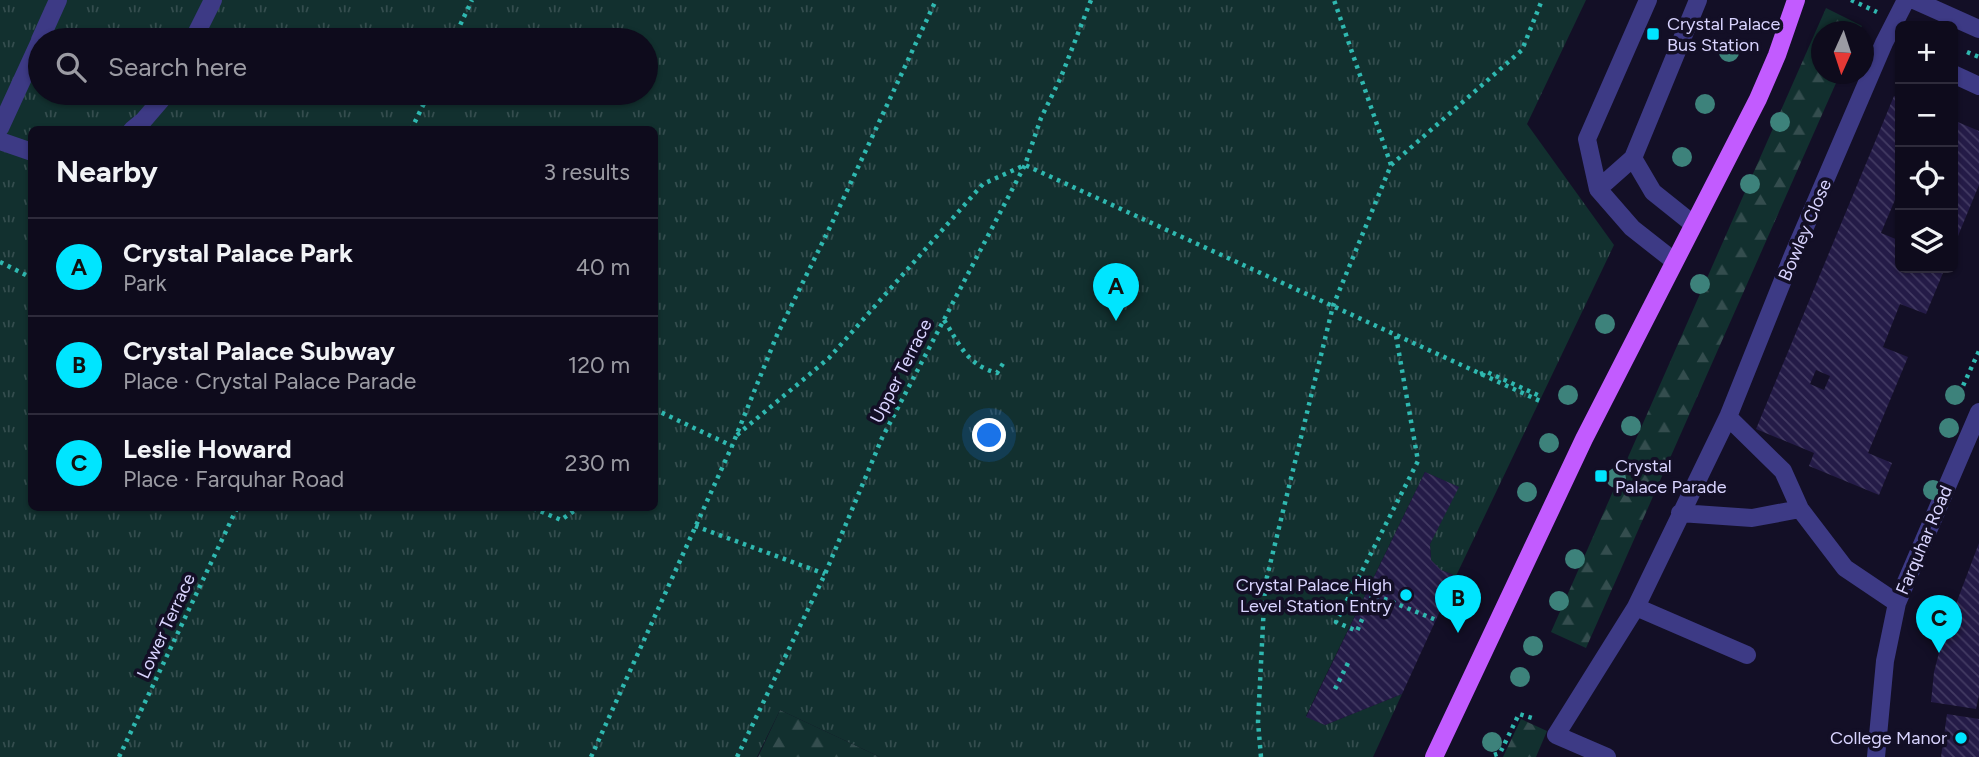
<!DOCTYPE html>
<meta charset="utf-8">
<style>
:root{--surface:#0e0b1c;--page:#171425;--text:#f1f3f6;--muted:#9b9ba3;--line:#2e2b3b;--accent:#00e5ff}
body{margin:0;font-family:Figtree,sans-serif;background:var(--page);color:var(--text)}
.controls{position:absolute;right:21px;top:21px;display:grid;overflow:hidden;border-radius:10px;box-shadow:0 2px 5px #0004}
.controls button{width:63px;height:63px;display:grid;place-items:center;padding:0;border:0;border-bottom:2px solid var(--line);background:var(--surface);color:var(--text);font:35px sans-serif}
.compass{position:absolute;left:1811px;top:21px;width:63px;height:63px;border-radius:50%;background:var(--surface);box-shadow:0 2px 5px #0004;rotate:183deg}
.you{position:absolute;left:990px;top:436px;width:24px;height:24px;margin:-18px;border:5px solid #fff;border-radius:50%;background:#1a73e8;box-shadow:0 0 0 10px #1a73e833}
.badge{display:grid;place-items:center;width:46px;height:46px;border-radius:50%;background:var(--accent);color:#111;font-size:23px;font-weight:700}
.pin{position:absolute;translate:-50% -58px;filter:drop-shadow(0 2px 4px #0008)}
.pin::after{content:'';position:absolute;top:37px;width:24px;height:21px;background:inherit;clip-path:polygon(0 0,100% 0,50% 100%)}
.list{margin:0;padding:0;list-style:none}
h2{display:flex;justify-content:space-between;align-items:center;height:91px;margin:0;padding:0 28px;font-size:30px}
h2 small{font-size:23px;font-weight:400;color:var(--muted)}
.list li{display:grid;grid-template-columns:46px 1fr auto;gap:21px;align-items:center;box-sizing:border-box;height:98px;padding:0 28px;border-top:2px solid var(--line)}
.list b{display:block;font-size:26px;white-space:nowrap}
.list p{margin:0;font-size:23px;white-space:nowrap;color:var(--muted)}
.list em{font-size:23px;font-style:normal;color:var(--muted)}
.icon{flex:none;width:38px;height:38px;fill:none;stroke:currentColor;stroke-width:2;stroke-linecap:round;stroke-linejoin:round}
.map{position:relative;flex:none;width:1979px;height:757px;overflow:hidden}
.search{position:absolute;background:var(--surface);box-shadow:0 2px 5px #0004;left:28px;top:28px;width:630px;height:77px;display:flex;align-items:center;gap:18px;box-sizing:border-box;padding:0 24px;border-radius:38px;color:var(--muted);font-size:26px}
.panel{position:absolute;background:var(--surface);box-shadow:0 2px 5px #0004;left:28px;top:126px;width:630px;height:385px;border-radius:10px}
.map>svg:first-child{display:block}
.forest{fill:url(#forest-firs)}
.park{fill:url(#park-tufts);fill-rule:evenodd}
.building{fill:url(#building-back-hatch);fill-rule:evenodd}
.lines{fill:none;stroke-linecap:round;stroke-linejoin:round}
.path{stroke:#2fb8b0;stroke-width:4.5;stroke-dasharray:3.5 5;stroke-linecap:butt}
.minor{stroke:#3d3a85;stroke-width:18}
.major{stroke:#c25bff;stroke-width:18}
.tree{fill:#3d827b}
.poi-dot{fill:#00e5ff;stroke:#130f26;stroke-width:2.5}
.labels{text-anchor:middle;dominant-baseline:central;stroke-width:7;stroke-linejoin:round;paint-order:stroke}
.poi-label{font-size:18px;fill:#d9d4ff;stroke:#130f26;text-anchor:start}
.street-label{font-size:18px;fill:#d9d4ff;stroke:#130f26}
</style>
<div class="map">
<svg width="1979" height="757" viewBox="0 0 1979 757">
<defs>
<pattern id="forest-firs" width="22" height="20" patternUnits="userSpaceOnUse" patternTransform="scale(1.75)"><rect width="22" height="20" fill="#12302f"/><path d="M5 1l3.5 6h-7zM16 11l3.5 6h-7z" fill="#344d4e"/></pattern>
<pattern id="park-tufts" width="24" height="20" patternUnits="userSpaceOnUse" patternTransform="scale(1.75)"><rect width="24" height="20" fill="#12302f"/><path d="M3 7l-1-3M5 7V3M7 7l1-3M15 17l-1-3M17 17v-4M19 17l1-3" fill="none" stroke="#344d4e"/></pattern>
<pattern id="building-back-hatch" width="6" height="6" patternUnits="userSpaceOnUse" patternTransform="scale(1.75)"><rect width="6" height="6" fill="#241b47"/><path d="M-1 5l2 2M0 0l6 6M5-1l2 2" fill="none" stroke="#433b63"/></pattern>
</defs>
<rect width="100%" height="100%" fill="#130f26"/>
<!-- forest -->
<path class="forest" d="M1826,8L1862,26L1859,31L1822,32V74H1840L1586,648L1551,632Z
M780,710L880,757H758Z
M1521,719L1547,731L1536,757H1503Z"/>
<!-- park -->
<path class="park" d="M0,0H1586L1527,124L1614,245L1456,576L1441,570L1431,560L1430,544L1458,487L1425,472L1306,716L1325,725L1402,694L1373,757H880L780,710L757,757H0ZM40,40H646V93H40ZM32,130H654V508H32Z"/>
<!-- building -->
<path class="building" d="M1894,96L1900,98V196L1897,195L1881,233L1898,240L1900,234V268H1945L1926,314L1900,304L1883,347L1908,357L1868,453L1892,463L1879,495L1809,466L1814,453L1756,429ZM1816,370L1830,376L1824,390L1810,384Z
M1953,120L1979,131V185L1953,248Z
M1425,472L1459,487L1430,544L1431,560L1441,570L1456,576L1402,694L1325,725L1306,717Z
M1979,543V695L1976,709L1931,702L1934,672L1942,641Z
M1947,714L1979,719V757H1941Z"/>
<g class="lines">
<!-- path -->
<path class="path" d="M1851,0L1877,12
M453,40L472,0
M1967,52L1979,57
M411,130L429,93
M1391,165L1522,50L1542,0
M0,262L32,278
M944,320C960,345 967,365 997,373L1004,362
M1396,336L1418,461L1336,622L1357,631L1373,594L1436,620
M1480,374L1487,372L1542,397
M1956,401L1979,351
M654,409L732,446
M737,435L829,358L983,184L1025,165L1540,401
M533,508L561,520L578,508
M695,526L825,574
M1335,689L1348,663
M1494,755L1500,753L1519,714L1532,718
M119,757L237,508
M591,757L732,446L777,335L832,223L936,0
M737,757L825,574L882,438L1025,165L1041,118L1061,77L1091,0
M1261,757L1258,722L1265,585L1333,306L1391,165L1334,0"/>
<!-- minor -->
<path class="minor" d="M1648,0L1587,139L1598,189L1632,228L1674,261
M1914,0L1979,29
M40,40L58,0
M193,40L213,0
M1953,74L1979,86
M0,128L40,41
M132,130L143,121L167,93
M0,141L32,152
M1633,158L1653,192L1693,224
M1598,189L1633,158L1698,0
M1728,417L1783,471L1800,509L1845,568L1897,603
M1680,513L1752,518L1800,509
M1636,607L1747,655
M1607,757L1556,735L1636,607L1728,417L1793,255L1884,43L1906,0
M1876,757L1885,661L1897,603L1979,412"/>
<!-- major -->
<path class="major" d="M1434,757L1584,439L1758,99L1777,55L1796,0"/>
</g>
<!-- trees -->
<g class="tree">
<circle cx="1729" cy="52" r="10"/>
<circle cx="1705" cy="104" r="10"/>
<circle cx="1780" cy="122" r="10"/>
<circle cx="1682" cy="157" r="10"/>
<circle cx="1750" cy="184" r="10"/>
<circle cx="1700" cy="284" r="10"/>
<circle cx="1605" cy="324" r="10"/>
<circle cx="1568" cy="395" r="10"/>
<circle cx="1955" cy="395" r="10"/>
<circle cx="1631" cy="426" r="10"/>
<circle cx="1949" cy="428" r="10"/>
<circle cx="1549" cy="443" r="10"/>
<circle cx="1616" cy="478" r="10"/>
<circle cx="1933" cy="490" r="10"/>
<circle cx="1527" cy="492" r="10"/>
<circle cx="1575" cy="559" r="10"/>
<circle cx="1559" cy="601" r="10"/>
<circle cx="1533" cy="646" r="10"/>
<circle cx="1520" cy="677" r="10"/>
<circle cx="1492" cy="742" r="10"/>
</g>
<!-- markers -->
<g class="poi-dot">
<rect x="1646" y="27" width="14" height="14" rx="3.5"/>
<rect x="1594" y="469" width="14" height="14" rx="3.5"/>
<circle cx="1406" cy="595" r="7"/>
<circle cx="1961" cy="738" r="7"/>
</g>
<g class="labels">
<!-- poi labels -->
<g class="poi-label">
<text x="1667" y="24">Crystal Palace<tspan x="1667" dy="21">Bus Station</tspan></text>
<text x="1615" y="466">Crystal<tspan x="1615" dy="21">Palace Parade</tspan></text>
<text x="1392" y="585" text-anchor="end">Crystal Palace High<tspan x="1392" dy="21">Level Station Entry</tspan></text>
<text x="1947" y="738" text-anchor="end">College Manor</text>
</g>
<!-- street labels -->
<g class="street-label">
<text transform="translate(1805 230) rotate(-67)">Bowley Close</text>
<text transform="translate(901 371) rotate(-63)">Upper Terrace</text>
<text transform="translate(1924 540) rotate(-67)">Farquhar Road</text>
<text transform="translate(166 626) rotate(-65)">Lower Terrace</text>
</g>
</g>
</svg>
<div class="controls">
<button>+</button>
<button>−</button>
<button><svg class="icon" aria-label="locate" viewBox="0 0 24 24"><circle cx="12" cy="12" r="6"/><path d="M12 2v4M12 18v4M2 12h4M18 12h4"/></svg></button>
<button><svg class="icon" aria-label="layers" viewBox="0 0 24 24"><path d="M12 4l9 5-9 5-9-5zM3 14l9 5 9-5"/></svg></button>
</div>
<svg class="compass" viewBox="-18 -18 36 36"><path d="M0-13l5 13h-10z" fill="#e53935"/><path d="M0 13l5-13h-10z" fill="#9b9ba3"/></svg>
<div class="you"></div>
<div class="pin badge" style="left:1116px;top:321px">A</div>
<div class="pin badge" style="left:1458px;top:633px">B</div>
<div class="pin badge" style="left:1939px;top:653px">C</div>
<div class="search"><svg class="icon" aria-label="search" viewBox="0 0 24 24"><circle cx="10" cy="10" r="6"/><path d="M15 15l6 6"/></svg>Search here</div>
<section class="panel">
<h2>Nearby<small>3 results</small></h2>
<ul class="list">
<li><span class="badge">A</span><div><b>Crystal Palace Park</b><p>Park</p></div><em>40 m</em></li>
<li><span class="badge">B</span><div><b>Crystal Palace Subway</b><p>Place · Crystal Palace Parade</p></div><em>120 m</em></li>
<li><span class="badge">C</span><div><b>Leslie Howard</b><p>Place · Farquhar Road</p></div><em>230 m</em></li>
</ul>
</section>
</div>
